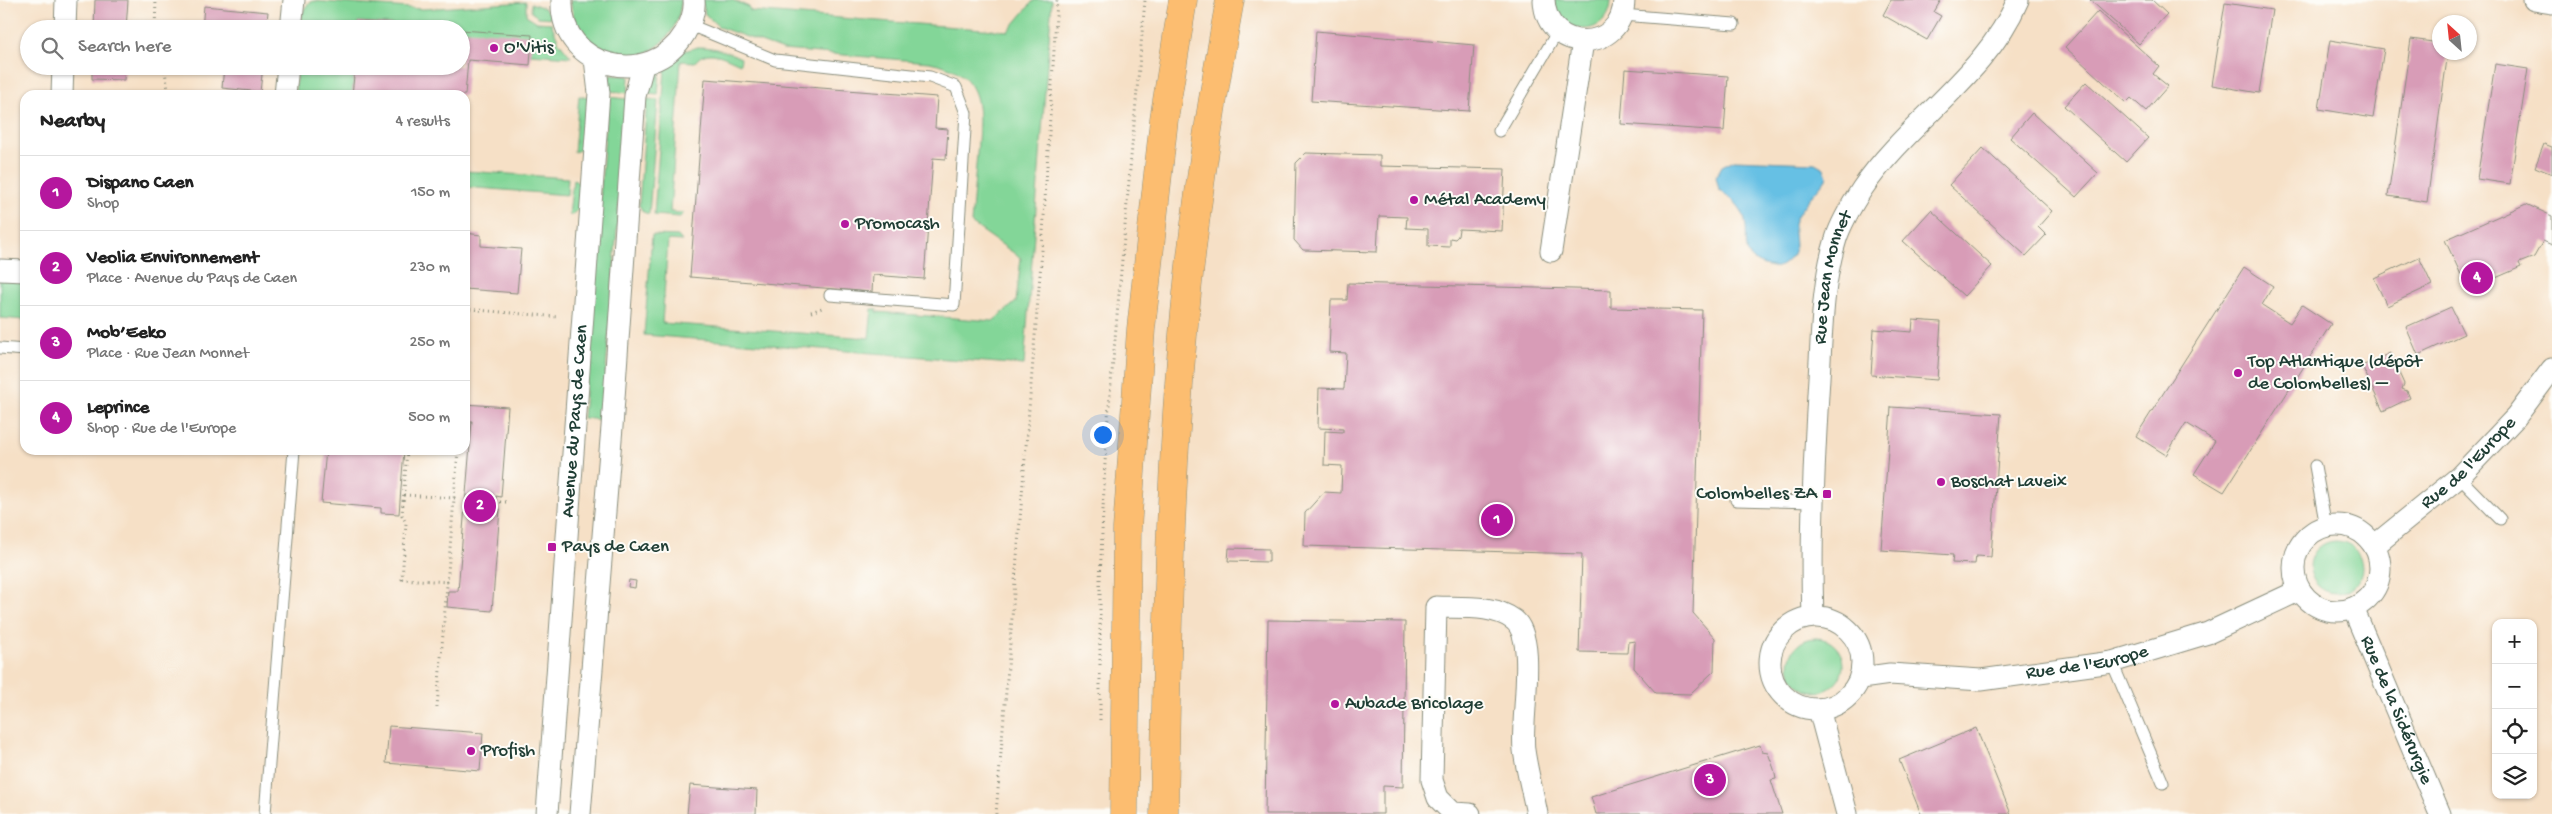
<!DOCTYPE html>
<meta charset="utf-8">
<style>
:root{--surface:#fff;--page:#f2f2f2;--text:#222;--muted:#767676;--line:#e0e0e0;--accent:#b5179e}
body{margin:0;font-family:"Gochi Hand",sans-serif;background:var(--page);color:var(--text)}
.controls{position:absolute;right:15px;bottom:15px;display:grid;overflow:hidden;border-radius:10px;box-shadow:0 1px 4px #0004}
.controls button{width:45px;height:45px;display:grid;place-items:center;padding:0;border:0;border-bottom:1px solid var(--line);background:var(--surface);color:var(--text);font:25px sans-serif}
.compass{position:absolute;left:2432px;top:15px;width:45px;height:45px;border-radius:50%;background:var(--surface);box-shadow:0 1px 4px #0004;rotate:333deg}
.you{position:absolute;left:1102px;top:434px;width:18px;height:18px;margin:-12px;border:4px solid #fff;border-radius:50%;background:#1a73e8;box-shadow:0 0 0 8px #1a73e833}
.badge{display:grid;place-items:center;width:32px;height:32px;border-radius:50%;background:var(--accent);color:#fff;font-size:16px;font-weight:700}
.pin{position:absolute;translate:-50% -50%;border:2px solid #fff;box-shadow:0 1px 5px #0006}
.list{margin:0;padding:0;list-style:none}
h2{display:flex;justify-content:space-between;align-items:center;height:65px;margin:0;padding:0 20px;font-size:21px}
h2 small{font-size:16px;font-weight:400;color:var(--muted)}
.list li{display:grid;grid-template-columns:32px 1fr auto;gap:15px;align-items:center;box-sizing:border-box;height:75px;padding:0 20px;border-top:1px solid var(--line)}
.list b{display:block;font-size:19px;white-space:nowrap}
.list p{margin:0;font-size:16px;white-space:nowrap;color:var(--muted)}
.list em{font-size:16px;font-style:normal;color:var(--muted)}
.icon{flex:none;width:28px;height:28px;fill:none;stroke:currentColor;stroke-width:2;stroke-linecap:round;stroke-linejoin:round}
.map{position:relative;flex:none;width:2552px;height:814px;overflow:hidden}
.search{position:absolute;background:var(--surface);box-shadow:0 1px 4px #0004;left:20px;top:20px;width:450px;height:55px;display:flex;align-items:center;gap:12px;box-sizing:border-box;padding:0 18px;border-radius:28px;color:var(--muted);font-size:19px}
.panel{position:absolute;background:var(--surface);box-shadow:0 1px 4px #0004;left:20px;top:90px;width:450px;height:365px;border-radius:15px}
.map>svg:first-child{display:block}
.green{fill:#83d698;stroke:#518a66}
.water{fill:#66c0e4;stroke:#427e8c}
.building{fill:#d89cb7}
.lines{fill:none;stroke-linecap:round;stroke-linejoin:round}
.lane-casing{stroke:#8a8e7d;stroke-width:13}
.street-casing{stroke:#8a8e7d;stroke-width:23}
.primary-casing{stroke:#8a8e7d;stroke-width:29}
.path{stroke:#8a8e7d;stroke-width:3;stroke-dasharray:1 4;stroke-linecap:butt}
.lane{stroke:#fff;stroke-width:11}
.street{stroke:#fff;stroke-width:21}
.primary{stroke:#fcbd6f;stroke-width:28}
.poi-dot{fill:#b5179e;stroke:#fdfcf7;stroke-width:2}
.labels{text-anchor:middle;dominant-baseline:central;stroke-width:4;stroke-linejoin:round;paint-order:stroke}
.poi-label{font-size:19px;fill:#1f3d34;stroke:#fdfcf7;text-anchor:start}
.street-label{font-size:19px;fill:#1f3d34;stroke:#fdfcf7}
</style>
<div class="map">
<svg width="2552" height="814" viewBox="0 0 2552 814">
<rect width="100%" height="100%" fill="#fdfcf7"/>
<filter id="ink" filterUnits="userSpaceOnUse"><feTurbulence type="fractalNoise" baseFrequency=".02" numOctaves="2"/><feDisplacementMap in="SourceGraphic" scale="10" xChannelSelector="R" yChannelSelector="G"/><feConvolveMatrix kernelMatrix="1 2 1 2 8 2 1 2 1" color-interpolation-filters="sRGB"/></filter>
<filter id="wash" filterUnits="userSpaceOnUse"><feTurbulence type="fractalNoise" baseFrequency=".0096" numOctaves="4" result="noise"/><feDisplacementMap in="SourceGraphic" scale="20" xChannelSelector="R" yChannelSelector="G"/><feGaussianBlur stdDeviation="1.12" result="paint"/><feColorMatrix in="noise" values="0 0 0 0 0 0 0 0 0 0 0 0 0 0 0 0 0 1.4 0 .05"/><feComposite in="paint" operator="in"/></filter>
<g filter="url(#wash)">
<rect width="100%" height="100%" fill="#f6e0c6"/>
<!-- green -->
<path class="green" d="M570,0H681C679,47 629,75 592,43C587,39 580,35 578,30C574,21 572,9 570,0Z
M702,0H732L749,7L750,11L1008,31L1034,0H1052L1024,365L644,335L652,235L678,236L682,241L668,240L662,323L869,338L872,309H877V312L993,321L1016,302L1021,258L971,223C973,200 975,177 977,154C981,107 984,72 929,62L783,50L719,27L705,14Z
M1554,0H1611C1611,36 1561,41 1554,0Z
M313,1L423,9L526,2V15L537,22L551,23L559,42L571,57L530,54L461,29L358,22V29H300C302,17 301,7 313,1Z
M531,3L544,8L554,18L538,17L531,12Z
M698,47C714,47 727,51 741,58L740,64C726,58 707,46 695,62L681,61L670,212L684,213L680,217L654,215L665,70L667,68L665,64L684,51Z
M297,66H355L352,95H295Z
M660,68L658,95L648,94L651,77Z
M610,75L629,76L628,93L609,91Z
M579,96L590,97L586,148L574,152Z
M608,97L627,99L602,420L583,418Z
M647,99L658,100L649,214L643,212L639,205Z
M465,171L568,178L567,195L465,187Z
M573,179L583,187L581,206L572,215H569Z
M0,278L25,280V320L0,318Z
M2310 567a26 26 0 1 1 52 0a26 26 0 1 1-52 0Z
M1789 665a27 27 0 1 1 54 0a27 27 0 1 1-54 0Z"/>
<!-- water -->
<path class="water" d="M1734,160L1815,163L1824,168L1827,177C1818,191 1802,204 1795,220C1791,230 1798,245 1793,254C1788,261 1781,269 1772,267C1733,259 1753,239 1743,214C1739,204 1728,196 1719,190L1716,177L1722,166Z"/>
<g id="blocks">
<!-- building -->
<path class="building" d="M95,0H128L126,29H94Z
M1891,0H1941L1934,12L1941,16L1927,40L1883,15Z
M2090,0H2152L2167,14L2139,44Z
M2225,3L2272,10L2259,93L2212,85Z
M204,6L268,12L266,29H202Z
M2098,11L2159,66L2153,74L2168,86L2146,111L2131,98L2126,103L2065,47Z
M358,22L426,27V29H358Z
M461,30L532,35L530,65L468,60L465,95H352L355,66H461Z
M1316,31L1474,45L1469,111L1311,101Z
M2411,39L2440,43V52H2448L2427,202L2388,196Z
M2330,40L2384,49L2373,118L2319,109Z
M2495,64L2528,69L2510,184L2477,179Z
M92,66H125L124,80L92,79Z
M224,66H263L260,92L222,88Z
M1625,69L1728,76L1724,131L1621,124Z
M705,79L937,97L935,128L948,129L946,159L933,158L924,279L873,275L872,292L690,277Z
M2086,82L2148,138L2126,162L2064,106Z
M2032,113L2098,173L2076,197L2010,138Z
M2544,144L2552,147V174L2535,167Z
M1983,148L2052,211L2038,227L2046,235L2026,256L1949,185Z
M1306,153L1380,155V166L1505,169L1502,231L1459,229L1458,236L1455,239L1450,238V247L1428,246V229L1406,228L1407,217L1379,216L1377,252L1303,250L1294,240L1296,163Z
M2526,204L2552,216V245L2543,241L2534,257L2519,263L2521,267L2468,290L2445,240Z
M1931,210L1992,266L1964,296L1903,241Z
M465,233L481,235V246L521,249L517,293L465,289Z
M2419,257L2432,285L2387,306L2374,278Z
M2244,267L2273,286L2262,305L2290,323L2302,305L2331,324L2224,492L2194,474L2215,441L2186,423L2166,455L2136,436Z
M1348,283L1611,290V308L1702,310L1693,613L1715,638L1714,671L1690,694L1656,693L1634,668L1635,641L1628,642L1627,653L1579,652L1582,554L1304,546L1305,513L1324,492L1341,493L1342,466L1324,465L1325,431L1343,432V429L1318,428L1319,388L1344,389L1346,353L1329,352L1331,300H1347Z
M2451,307L2464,334L2418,355L2406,327Z
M1913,320L1941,322L1937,380L1871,375L1874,329L1912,332Z
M2390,353L2404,384L2402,389L2407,391L2410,398L2383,411L2362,366Z
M465,404L508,407L501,497L496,496L495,509H500L492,611L447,607L448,591H458L472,421H465Z
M1891,407L2001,414L1991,557L1976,556L1975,564L1952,563L1953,555L1881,550Z
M326,450H404L399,514L381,513V508L321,503Z
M1229,548L1269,549V562L1228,561Z
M629,580L636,581L635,588L628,587Z
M1268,620L1405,622L1403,787L1383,786V814H1265Z
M389,726L483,733L480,771L386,763Z
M1976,728L2011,814H1921L1899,760Z
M1760,745L1762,752L1768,753L1774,769L1776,779L1771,780L1782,814H1596L1591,797Z
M690,785L757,790L756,814H687Z"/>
</g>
</g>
<g filter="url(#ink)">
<use href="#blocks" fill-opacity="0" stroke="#8a8e7d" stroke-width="1"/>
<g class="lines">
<!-- lane casing -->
<g class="lane-casing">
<path id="lane" d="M1622,15L1734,24
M690,25L775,60L930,77L956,87L966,113L954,305L830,295
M1499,131L1558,31
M0,348L25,350
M2315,466L2326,527
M2459,477L2500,519
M1736,500L1813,502
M2112,662L2163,783
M265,814L294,450"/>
</g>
<!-- street casing -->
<g class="street-casing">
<g id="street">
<path d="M562,0C559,69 651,90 685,33C691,23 695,11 694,0"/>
<path d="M1544,0C1546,54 1623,54 1624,0"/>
<path d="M2534,0L2552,3"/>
<path d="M65,29L66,0"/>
<path d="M291,29L294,0"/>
<path d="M62,95L63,66"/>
<path d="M285,95L288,66"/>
<path d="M1551,251L1583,41"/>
<path d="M0,270L25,271"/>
<circle cx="2337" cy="568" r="43"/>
<path id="s1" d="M2374,546L2459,477L2516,417L2552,369"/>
<path id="s2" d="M2353,608L2440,814"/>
<path id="s3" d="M1813,616C1810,537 1814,457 1819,378C1822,331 1822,284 1836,239C1841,223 1853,203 1862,189C1907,122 1986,76 2018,0"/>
<circle cx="1816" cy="663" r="46"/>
<path id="s4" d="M1861,678L1890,674L1981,680L2112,662L2208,633L2300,590"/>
<path d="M1819,709L1847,814"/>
<path id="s5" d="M547,814L599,93L595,59"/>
<path d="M580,814L612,427L635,96L643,66"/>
<path d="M1470,814L1453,813L1438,798L1432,780L1436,607C1460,608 1494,604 1514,620C1538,639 1520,721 1524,750C1527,772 1533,793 1537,814"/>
</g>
</g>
<!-- primary casing -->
<g class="primary-casing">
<path id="primary" d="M1124,814L1127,529L1141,329L1164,119L1183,0
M1164,814C1167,647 1169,480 1185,313C1195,208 1211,104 1230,0"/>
</g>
<!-- path -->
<path class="path" d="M155,29L156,0
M164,66L169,95
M465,309L559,317
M811,312L822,308
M407,450L402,515L406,523L402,579L448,582
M404,495L455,498
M495,502H510
M437,707L458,450
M1100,720V580L1106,440L1145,0
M996,814L1042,250L1057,0"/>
<!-- lane -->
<use href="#lane" class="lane"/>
<!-- street -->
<use href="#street" class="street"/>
<!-- primary -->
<use href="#primary" class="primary"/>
</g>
</g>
<!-- markers -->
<g class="poi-dot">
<circle cx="494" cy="48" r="5"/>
<circle cx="1414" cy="200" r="5"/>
<circle cx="845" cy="224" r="5"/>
<circle cx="2238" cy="373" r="5"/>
<circle cx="1941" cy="482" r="5"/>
<rect x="1822" y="489" width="10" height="10" rx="2.5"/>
<rect x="547" y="542" width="10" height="10" rx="2.5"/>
<circle cx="1335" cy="704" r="5"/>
<circle cx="471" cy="751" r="5"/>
</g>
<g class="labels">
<!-- poi labels -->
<g class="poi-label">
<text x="504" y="48">O'Vitis</text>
<text x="1424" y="200">Métal Academy</text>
<text x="855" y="224">Promocash</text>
<text x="2248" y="362">Top Atlantique (dépôt<tspan x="2248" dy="22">de Colombelles) –</tspan></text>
<text x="1951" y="482">Boschat Laveix</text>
<text x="1817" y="494" text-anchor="end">Colombelles ZA</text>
<text x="562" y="547">Pays de Caen</text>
<text x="1345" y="704">Aubade Bricolage</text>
<text x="481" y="751">Profish</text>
</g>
<!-- street labels -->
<g class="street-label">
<text stroke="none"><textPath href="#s3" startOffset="340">Rue Jean Monnet</textPath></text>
<text stroke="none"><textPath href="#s5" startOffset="394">Avenue du Pays de Caen</textPath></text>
<text stroke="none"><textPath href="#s1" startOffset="126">Rue de l'Europe</textPath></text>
<text stroke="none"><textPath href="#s4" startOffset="228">Rue de l'Europe</textPath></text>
<text stroke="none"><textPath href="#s2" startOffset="111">Rue de la Sidérurgie</textPath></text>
</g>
</g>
</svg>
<div class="controls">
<button>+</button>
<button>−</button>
<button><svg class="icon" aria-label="locate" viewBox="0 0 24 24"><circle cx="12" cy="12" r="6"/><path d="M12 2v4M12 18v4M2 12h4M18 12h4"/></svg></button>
<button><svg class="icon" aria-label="layers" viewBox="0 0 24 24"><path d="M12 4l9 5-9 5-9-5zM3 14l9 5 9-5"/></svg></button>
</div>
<svg class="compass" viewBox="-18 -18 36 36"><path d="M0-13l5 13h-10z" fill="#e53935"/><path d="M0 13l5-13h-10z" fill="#767676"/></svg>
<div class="you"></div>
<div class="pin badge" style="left:1497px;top:520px">1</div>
<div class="pin badge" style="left:480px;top:506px">2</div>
<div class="pin badge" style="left:1710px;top:780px">3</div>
<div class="pin badge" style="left:2477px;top:278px">4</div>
<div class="search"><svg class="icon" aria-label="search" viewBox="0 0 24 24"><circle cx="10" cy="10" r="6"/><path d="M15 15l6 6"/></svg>Search here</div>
<section class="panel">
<h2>Nearby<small>4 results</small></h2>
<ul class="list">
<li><span class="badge">1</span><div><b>Dispano Caen</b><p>Shop</p></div><em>150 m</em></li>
<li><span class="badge">2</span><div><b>Veolia Environnement</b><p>Place · Avenue du Pays de Caen</p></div><em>230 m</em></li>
<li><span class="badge">3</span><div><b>Mob’Eeko</b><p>Place · Rue Jean Monnet</p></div><em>250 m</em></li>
<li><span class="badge">4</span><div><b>Leprince</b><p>Shop · Rue de l'Europe</p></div><em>500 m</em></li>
</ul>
</section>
</div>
